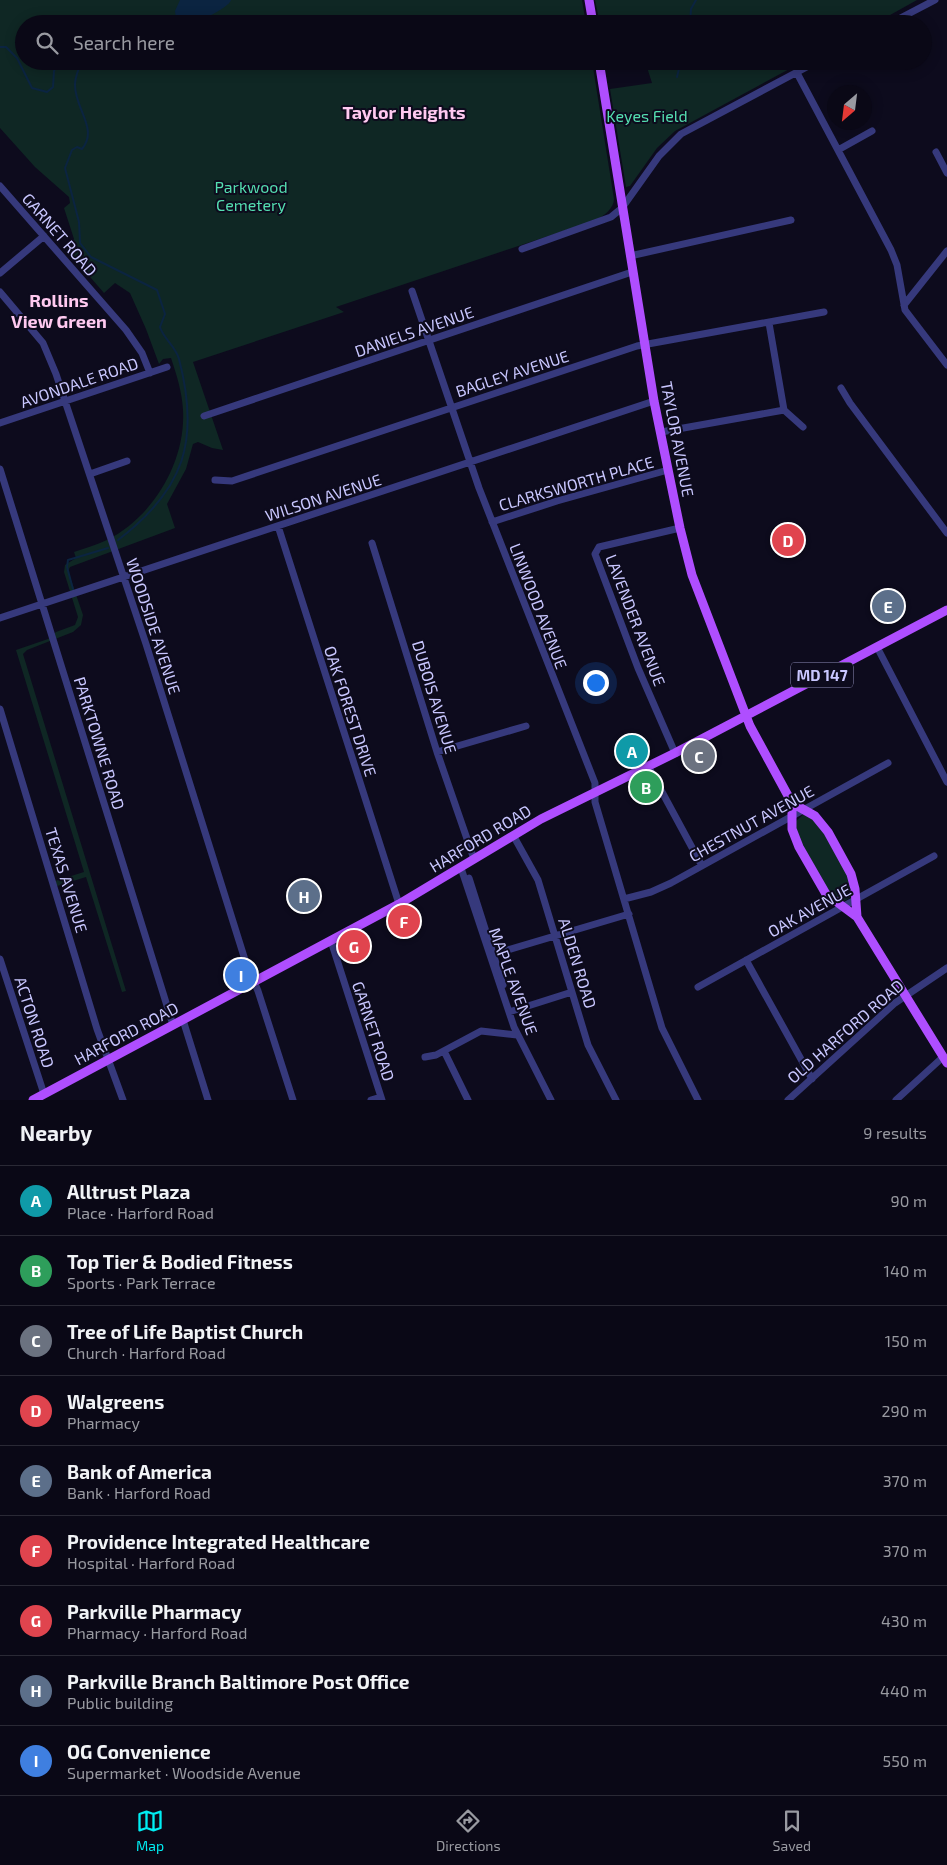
<!DOCTYPE html>
<meta charset="utf-8">
<style>
:root{--surface:#0a0816;--page:#13111f;--text:#f1f3f6;--muted:#999aa1;--line:#2a2935;--accent:#00edf2}
body{margin:0;font-family:"Exo 2",sans-serif;background:var(--page);color:var(--text)}
.compass{position:absolute;left:827px;top:85px;width:45px;height:45px;border-radius:50%;background:var(--surface);box-shadow:0 2px 12px #0003;rotate:208deg}
.you{position:absolute;left:595px;top:682px;width:18px;height:18px;margin:-12px;border:4px solid #fff;border-radius:50%;background:#1a73e8;box-shadow:0 0 0 8px #1a73e833}
.badge{display:grid;place-items:center;width:32px;height:32px;border-radius:50%;background:var(--accent);color:#fff;font-size:16px;font-weight:700}
.pin{position:absolute;translate:-50% -50%;border:2px solid #fff;box-shadow:0 1px 5px #0006}
.list{margin:0;padding:0;list-style:none}
h2{display:flex;justify-content:space-between;align-items:center;height:65px;margin:0;padding:0 20px;font-size:21px}
h2 small{font-size:16px;font-weight:400;color:var(--muted)}
.list li{display:grid;grid-template-columns:32px 1fr auto;gap:15px;align-items:center;box-sizing:border-box;height:70px;padding:0 20px;border-top:1px solid var(--line)}
.list b{display:block;font-size:19px;white-space:nowrap}
.list p{margin:0;font-size:16px;white-space:nowrap;color:var(--muted)}
.list em{font-size:16px;font-style:normal;color:var(--muted)}
.icon{flex:none;width:28px;height:28px;fill:none;stroke:currentColor;stroke-width:2;stroke-linecap:round;stroke-linejoin:round}
.map{position:relative;flex:none;width:947px;height:1100px;overflow:hidden}
.search{position:absolute;background:var(--surface);box-shadow:0 2px 12px #0003;left:15px;right:15px;top:15px;height:55px;display:flex;align-items:center;gap:12px;box-sizing:border-box;padding:0 18px;border-radius:28px;color:var(--muted);font-size:19px}
.sheet{height:695px;background:var(--surface)}
nav{display:flex;justify-content:space-around;align-items:center;box-sizing:border-box;height:70px;border-top:1px solid var(--line);background:var(--surface);font-size:14px;color:var(--muted)}
nav a{display:grid;justify-items:center;gap:2px}
nav .on{color:var(--accent)}
.map>svg:first-child{display:block}
.green{fill:#0f2724}
.water{fill:#0b2441}
.lines{fill:none;stroke-linecap:round;stroke-linejoin:round}
.stream{stroke:#0b2441;stroke-width:2}
.minor{stroke:#36397c;stroke-width:7}
.major{stroke:#af4eff;stroke-width:9}
.labels{text-anchor:middle;dominant-baseline:central;stroke-width:4;stroke-linejoin:round;paint-order:stroke}
.shield{fill:#0d0b1d;stroke:#918fbb;stroke-width:1}
.shield-label{font-size:15px;font-weight:bold;fill:#c9c7ff}
.park-label{font-size:16px;fill:#54deb0;stroke:#0d0b1d}
.street-label{font-size:16px;fill:#c9c7ff;stroke:#0d0b1d}
.neighbourhood-label{font-size:18px;font-weight:bold;fill:#ffc9f0;stroke:#0d0b1d}
</style>
<div class="map">
<svg width="947" height="1100" viewBox="0 0 947 1100">
<rect width="100%" height="100%" fill="#0d0b1d"/>
<!-- green -->
<path class="green" d="M0,0H582L586,24H24V61H592L614,199C614,208 604,216 596,220L336,307L344,312L193,362L223,450L212,448L198,442L193,444L186,469L167,504L175,528L70,567L68,571L83,615L81,625L73,632L27,650L23,654L126,991L122,992L86,877L57,886L55,881L84,872L16,650L48,639L56,632L75,625L78,617L64,572L65,565L76,558L74,552C85,548 96,545 107,540C153,517 186,462 183,410C182,392 177,376 171,358L163,359L159,364L146,329L130,293L115,283L104,293L65,248L74,239L64,208L70,203L69,197L35,167L0,128Z
M595,0H917L874,24H600Z
M645,61H804L675,131L657,148L630,186L626,187L610,89L652,83Z
M804,814L819,822L848,872L852,895C846,903 839,902 831,897L797,838L795,822Z"/>
<!-- water -->
<path class="water" d="M180,0H231C229,8 192,26 183,24C181,23 178,21 176,19L175,11Z"/>
<g class="lines">
<!-- stream -->
<path class="stream" d="M690,24L691,9L696,0
M0,47H6L17,58L32,88L47,92L53,87L54,71L59,61
M78,61L80,65C78,71 75,78 75,84C74,108 99,129 82,149L77,147L72,150L65,168L79,222L80,243L91,257L157,290L165,314L160,327C163,338 176,347 179,359C200,440 185,489 118,540
M677,77L681,61
M73,589L67,567L68,560L108,548"/>
<!-- minor -->
<path class="minor" d="M889,24L935,0
M797,73L891,250L897,265L905,310L947,365
M838,150L872,131
M936,152L947,173
M0,186L126,330L142,353L150,373
M522,249L611,217L622,208L659,156L681,134L818,61
M630,256L791,220
M0,273L44,236
M412,291L479,488L595,783V802L662,1028L698,1100
M0,292L43,343L56,374L146,644L246,963L258,991L293,1100
M904,305L947,251
M769,323L784,410L803,427
M841,388L850,403L947,533
M204,416L632,272
M0,423L167,367
M661,432L784,410
M0,469L173,1025
M90,474L127,461
M215,480L232,481L637,346L824,312
M492,522L557,501L668,470
M278,526L399,904
M372,543L437,752L474,859
M0,618L654,401
M877,647L947,782
M0,709L97,1029L123,1100
M437,752L526,726
M675,753L638,668L595,554L599,547L680,528
M648,766L702,866
M513,835L538,880L588,1045L616,1100
M461,868L514,1027L551,1100
M469,878L503,985
M624,899L651,892L671,883L888,763
M331,941L382,1100
M494,954L629,914
M0,959L44,1094
M746,960L812,1079
M698,987L934,856
M509,1012L572,992
M183,1020L208,1100
M444,1051L468,1100
M425,1057L436,1055L481,1031L517,1035
M371,1100L381,1097
M788,1100L895,1003L947,968
M896,1100L943,1057"/>
<!-- major -->
<path class="major" d="M589,0L593,24
M599,61L654,401L680,528L692,575L750,726L792,803V829L799,847L826,894L857,917L947,1063
M792,803L815,816L828,832L851,874L855,889L857,917
M33,1100L399,904L541,819L675,753L947,610"/>
</g>
<g class="labels">
<!-- shield labels -->
<rect class="shield" x="791" y="662.5" width="62" height="25" rx="4"/>
<g class="shield-label">
<text x="822" y="675">MD 147</text>
</g>
<!-- park labels -->
<g class="park-label">
<text x="647" y="115">Keyes Field</text>
<text x="251" y="186">Parkwood<tspan x="251" dy="18">Cemetery</tspan></text>
</g>
<!-- street labels -->
<g class="street-label">
<text transform="translate(60 234) rotate(49)">GARNET ROAD</text>
<text transform="translate(414 331) rotate(-19)">DANIELS AVENUE</text>
<text transform="translate(512 373) rotate(-18)">BAGLEY AVENUE</text>
<text transform="translate(79 382) rotate(-19)">AVONDALE ROAD</text>
<text transform="translate(678 439) rotate(79)">TAYLOR AVENUE</text>
<text transform="translate(576 483) rotate(-16)">CLARKSWORTH PLACE</text>
<text transform="translate(323 497) rotate(-18)">WILSON AVENUE</text>
<text transform="translate(539 606) rotate(69)">LINWOOD AVENUE</text>
<text transform="translate(636 620) rotate(69)">LAVENDER AVENUE</text>
<text transform="translate(154 626) rotate(72)">WOODSIDE AVENUE</text>
<text transform="translate(435 697) rotate(73)">DUBOIS AVENUE</text>
<text transform="translate(351 711) rotate(72)">OAK FOREST DRIVE</text>
<text transform="translate(100 743) rotate(73)">PARKTOWNE ROAD</text>
<text transform="translate(751 823) rotate(-29)">CHESTNUT AVENUE</text>
<text transform="translate(480 838) rotate(-31)">HARFORD ROAD</text>
<text transform="translate(67 880) rotate(73)">TEXAS AVENUE</text>
<text transform="translate(809 910) rotate(-29)">OAK AVENUE</text>
<text transform="translate(578 963) rotate(73)">ALDEN ROAD</text>
<text transform="translate(514 981) rotate(70)">MAPLE AVENUE</text>
<text transform="translate(35 1022) rotate(72)">ACTON ROAD</text>
<text transform="translate(374 1031) rotate(72)">GARNET ROAD</text>
<text transform="translate(845 1031) rotate(-41)">OLD HARFORD ROAD</text>
<text transform="translate(126 1033) rotate(-28)">HARFORD ROAD</text>
</g>
<!-- neighbourhood labels -->
<g class="neighbourhood-label">
<text x="404" y="112">Taylor Heights</text>
<text x="59" y="300">Rollins<tspan x="59" dy="21">View Green</tspan></text>
</g>
</g>
</svg>
<svg class="compass" viewBox="-18 -18 36 36"><path d="M0-13l5 13h-10z" fill="#e53935"/><path d="M0 13l5-13h-10z" fill="#999aa1"/></svg>
<div class="you"></div>
<div class="pin badge" style="left:632px;top:751px;background:#0f9aa8">A</div>
<div class="pin badge" style="left:646px;top:787px;background:#2e9e5b">B</div>
<div class="pin badge" style="left:699px;top:756px;background:#6b7280">C</div>
<div class="pin badge" style="left:788px;top:540px;background:#e0444e">D</div>
<div class="pin badge" style="left:888px;top:606px;background:#5c6f8a">E</div>
<div class="pin badge" style="left:404px;top:921px;background:#e0444e">F</div>
<div class="pin badge" style="left:354px;top:946px;background:#e0444e">G</div>
<div class="pin badge" style="left:304px;top:896px;background:#5c6f8a">H</div>
<div class="pin badge" style="left:241px;top:975px;background:#3f7fe0">I</div>
<div class="search"><svg class="icon" aria-label="search" viewBox="0 0 24 24"><circle cx="10" cy="10" r="6"/><path d="M15 15l6 6"/></svg>Search here</div>
</div>
<section class="sheet">
<h2>Nearby<small>9 results</small></h2>
<ul class="list">
<li><span class="badge" style="background:#0f9aa8">A</span><div><b>Alltrust Plaza</b><p>Place · Harford Road</p></div><em>90 m</em></li>
<li><span class="badge" style="background:#2e9e5b">B</span><div><b>Top Tier &amp; Bodied Fitness</b><p>Sports · Park Terrace</p></div><em>140 m</em></li>
<li><span class="badge" style="background:#6b7280">C</span><div><b>Tree of Life Baptist Church</b><p>Church · Harford Road</p></div><em>150 m</em></li>
<li><span class="badge" style="background:#e0444e">D</span><div><b>Walgreens</b><p>Pharmacy</p></div><em>290 m</em></li>
<li><span class="badge" style="background:#5c6f8a">E</span><div><b>Bank of America</b><p>Bank · Harford Road</p></div><em>370 m</em></li>
<li><span class="badge" style="background:#e0444e">F</span><div><b>Providence Integrated Healthcare</b><p>Hospital · Harford Road</p></div><em>370 m</em></li>
<li><span class="badge" style="background:#e0444e">G</span><div><b>Parkville Pharmacy</b><p>Pharmacy · Harford Road</p></div><em>430 m</em></li>
<li><span class="badge" style="background:#5c6f8a">H</span><div><b>Parkville Branch Baltimore Post Office</b><p>Public building</p></div><em>440 m</em></li>
<li><span class="badge" style="background:#3f7fe0">I</span><div><b>OG Convenience</b><p>Supermarket · Woodside Avenue</p></div><em>550 m</em></li>
</ul>
</section>
<nav>
<a class="on"><svg class="icon" aria-label="map" viewBox="0 0 24 24"><path d="M3 6l6-2 6 2 6-2v14l-6 2-6-2-6 2zM9 4v14M15 6v14"/></svg>Map</a>
<a><svg class="icon" aria-label="directions" viewBox="0 0 24 24"><path d="M12 3l9 9-9 9-9-9zM9 14v-3h6M13 9l2 2-2 2"/></svg>Directions</a>
<a><svg class="icon" aria-label="saved" viewBox="0 0 24 24"><path d="M7 4h10v16l-5-4-5 4z"/></svg>Saved</a>
</nav>
